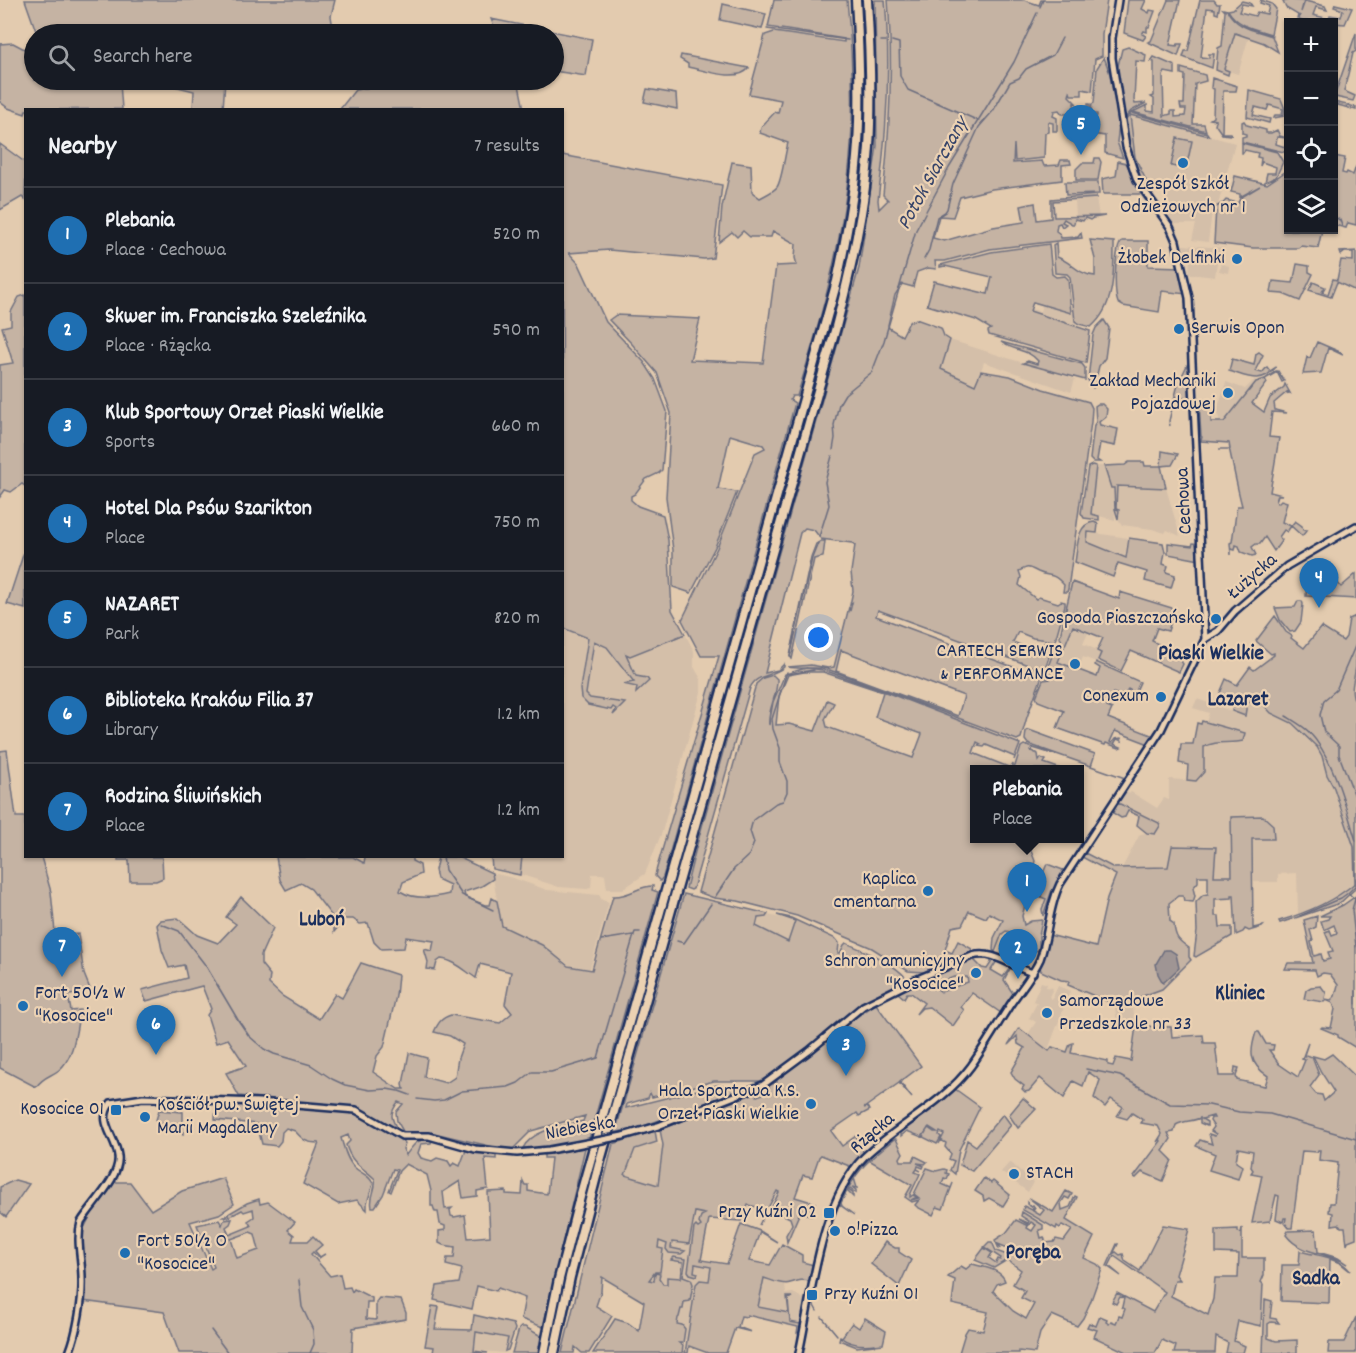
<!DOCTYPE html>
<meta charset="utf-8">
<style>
:root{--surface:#171b24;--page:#242831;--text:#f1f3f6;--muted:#9ea1a6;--line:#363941;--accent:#1f6fb2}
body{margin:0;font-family:Dekko,sans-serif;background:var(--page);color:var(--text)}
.controls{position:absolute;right:18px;top:18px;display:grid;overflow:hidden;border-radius:0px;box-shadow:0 2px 4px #0004}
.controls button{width:54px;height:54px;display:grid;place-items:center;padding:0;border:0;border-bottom:2px solid var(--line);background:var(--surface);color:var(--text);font:30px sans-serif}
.you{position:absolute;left:819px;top:638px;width:21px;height:21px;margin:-15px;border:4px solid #fff;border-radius:50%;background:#1a73e8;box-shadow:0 0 0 9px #1a73e833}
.badge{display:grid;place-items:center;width:39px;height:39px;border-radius:50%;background:var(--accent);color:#fff;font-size:20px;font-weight:700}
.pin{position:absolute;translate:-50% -50px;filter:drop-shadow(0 2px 3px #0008)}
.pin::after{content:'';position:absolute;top:32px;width:21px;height:18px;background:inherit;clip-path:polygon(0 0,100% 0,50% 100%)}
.popup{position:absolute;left:970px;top:765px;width:114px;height:78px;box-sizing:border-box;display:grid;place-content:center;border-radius:0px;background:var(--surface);filter:drop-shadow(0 2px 4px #0005);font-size:20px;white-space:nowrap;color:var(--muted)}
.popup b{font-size:22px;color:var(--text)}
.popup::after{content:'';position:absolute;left:50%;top:100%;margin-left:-12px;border:12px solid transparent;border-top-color:var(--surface)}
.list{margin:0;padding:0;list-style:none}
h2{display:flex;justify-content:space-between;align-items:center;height:78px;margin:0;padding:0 24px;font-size:26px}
h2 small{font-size:20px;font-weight:400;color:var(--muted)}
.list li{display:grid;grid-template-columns:39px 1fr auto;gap:18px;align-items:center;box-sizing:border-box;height:96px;padding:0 24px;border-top:2px solid var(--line)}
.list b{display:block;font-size:22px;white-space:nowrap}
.list p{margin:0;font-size:20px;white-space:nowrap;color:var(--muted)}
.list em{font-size:20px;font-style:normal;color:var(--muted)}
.icon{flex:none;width:33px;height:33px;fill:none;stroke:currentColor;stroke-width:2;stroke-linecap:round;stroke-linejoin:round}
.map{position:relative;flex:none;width:1356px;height:1353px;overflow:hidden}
.search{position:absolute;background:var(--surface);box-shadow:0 2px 4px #0004;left:24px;top:24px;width:540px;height:66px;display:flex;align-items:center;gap:15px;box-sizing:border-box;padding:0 21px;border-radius:33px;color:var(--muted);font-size:22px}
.panel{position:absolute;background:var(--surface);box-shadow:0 2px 4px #0004;left:24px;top:108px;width:540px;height:750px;border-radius:0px}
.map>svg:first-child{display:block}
.built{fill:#d4bfa9}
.green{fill:#c5b3a3;stroke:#707180;stroke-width:1.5;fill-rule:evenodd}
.water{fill:#9f9594;stroke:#6a6c7e;stroke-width:1.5}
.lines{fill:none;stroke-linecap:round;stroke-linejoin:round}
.stream{stroke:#6a6c7e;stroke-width:1.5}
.tertiary-casing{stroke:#1b2f5e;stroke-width:10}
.motorway-casing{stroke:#1b2f5e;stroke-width:13}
.tertiary{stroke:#ebd1b2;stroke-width:5}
.motorway{stroke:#ebd1b2;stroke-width:8}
.tertiary-bridge-casing{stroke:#1b2f5e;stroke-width:10;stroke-linecap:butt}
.tertiary-bridge{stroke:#ebd1b2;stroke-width:5}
.poi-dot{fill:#1f6fb2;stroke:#ebd1b2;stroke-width:2}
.labels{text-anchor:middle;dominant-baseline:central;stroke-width:4.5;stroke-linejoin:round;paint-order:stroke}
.poi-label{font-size:20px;fill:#1b2f5e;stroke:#ebd1b2;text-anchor:end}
.street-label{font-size:20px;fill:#1b2f5e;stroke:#ebd1b2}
.water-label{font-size:21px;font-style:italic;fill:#354369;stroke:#ebd1b2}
.neighbourhood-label{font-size:21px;font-weight:bold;fill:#1b2f5e;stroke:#ebd1b2}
.quarter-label{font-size:22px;font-weight:bold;fill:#1b2f5e;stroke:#ebd1b2}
</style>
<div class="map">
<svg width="1356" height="1353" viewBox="0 0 1356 1353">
<rect width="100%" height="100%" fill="#e3cbaf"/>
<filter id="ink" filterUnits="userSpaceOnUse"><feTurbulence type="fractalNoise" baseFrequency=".0167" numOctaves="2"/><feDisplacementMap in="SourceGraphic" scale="12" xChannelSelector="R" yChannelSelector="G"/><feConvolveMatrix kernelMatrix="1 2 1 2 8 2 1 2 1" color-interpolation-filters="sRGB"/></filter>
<g filter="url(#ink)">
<!-- built -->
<path class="built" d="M1235,32L1249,36L1238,74L1224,70Z
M1130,115L1235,143L1218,205H1213L1208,242L1192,240L1196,224H1173L1165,212L1166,206H1171L1159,187L1152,191L1135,157Z
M1096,198L1099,216L1076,217L1075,199Z
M1183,245L1224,248L1222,264L1229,266L1228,273L1219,271L1221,264L1217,262L1215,277L1189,274L1190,259L1185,258Z
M1042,305L1075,314V321L1079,324L1076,323L1075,326L1030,312L1031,309L1040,311Z
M950,340L1075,379L1071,392L984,362L976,385L948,374L941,369Z
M1255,379L1256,382L1224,422H1220L1217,411L1226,382L1245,389Z
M1096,466H1104L1111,488H1114L1115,520L1091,514Z
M1117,486L1166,488L1180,536L1167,530L1165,533L1152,529L1122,525L1118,519L1119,510L1116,509Z
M1088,532L1128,538L1125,557L1086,542Z
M563,624L583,627L630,656L685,634L694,651V667L701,679V692L662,832L645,874L623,889H607L605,875L601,874H592L591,888L587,889L559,887L519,874L492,869L491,857L562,856Z
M1072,626L1088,633L1083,644L1102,652L1096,662L1083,657L1078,670L1058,662Z
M1197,699L1245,716L1247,703L1254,699L1262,703L1271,713L1292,723L1317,747L1322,756L1327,775L1334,788L1354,847L1355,884L1341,895L1298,915L1297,873L1278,874V882H1254L1252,838L1233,876H1214L1215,847L1172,846L1169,867L1122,868L1140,834L1147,833L1151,835L1159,823L1118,803L1126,791L1129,794L1131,792L1157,808L1164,798L1169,800V779L1196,781L1203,772L1204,747L1208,744H1233L1225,728L1206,722L1209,713L1193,708Z
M492,873L513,878L547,890L599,895L602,900L609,902L590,969L569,965L542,945L502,926Z
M768,915L795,921L788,942L755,926L758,917Z
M1041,982L1047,984L1046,987L1053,988L1049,997L1052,999L1058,986L1070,991L1048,1050L1028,1034L1036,1022L1029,1018L1037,1003L1033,1001Z
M1133,1005L1135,1027L1117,1025L1115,1007Z
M653,1143L663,1145L658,1185L624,1176L635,1149Z
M1010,1162L1033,1182L1028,1192L1001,1172Z
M710,1206L701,1259L720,1263L708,1344L639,1331L660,1210Z
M764,1278L785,1284L786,1294L793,1293L806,1300L800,1324L790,1322L789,1313L757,1307Z
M470,1331L509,1338L505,1353L470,1350Z"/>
<!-- green -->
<path class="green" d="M25,0H335L331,16L334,34H37Z
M774,0H847C853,58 855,120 848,178C840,252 819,326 797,396H792L790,400L795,403L663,877L660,881L655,876L656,871L719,656H701L682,620L717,548L755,453L765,448L763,445L730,435L718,489L737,492L715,547L691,593L673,587V550L666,497L671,413L657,373L632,344L609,320L616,315L700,319L690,360L763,363L776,266L797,265L795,258L796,244L773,231L771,237H750L743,231L737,237L732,232L719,242L722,207L732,162L751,165L752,192L760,198C765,195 773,192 777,187C782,180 785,153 788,143L760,133L761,127L775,112L778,113L781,100L749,94L765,35L774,32L844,42V39L768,27Z
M875,0H885C891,67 887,133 878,200L879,209L888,200L883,195C890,130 893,65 888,0H1024L1039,5L1041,0H1107L1102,34V56L1095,59L1092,91L1082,89V95H1071L1070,92L1069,96L1077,104L1074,103L1075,114H1062L1059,110L1054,111L1053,116L1057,118V131H1053V123L1048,122V132L1045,133L1044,158L1015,161L1014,144L1013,163L1042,161L1044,166L1059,165L1061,160H1070L1071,164L1062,165V180L992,189L960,197L953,217L939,216L933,238L944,241L993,227L1024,222L1021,206L1035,203L1037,220L1051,218V199L1096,195V198L1053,201L1054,217L1105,216L1093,218L1090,220L1085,218L1083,221L1075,219L1074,224H1072L1064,219L1062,222L1066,224L1062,227L1060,223L1057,224L1056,231L1060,234L1061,238L1078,237L1081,233L1082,238L990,249L945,261H935L936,269L928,268L917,272L913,287L902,284L895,295L888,325L889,328L902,336L909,322L916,319L941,328L944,336L950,340L941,369L975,385L981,371L1010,376L1043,389L1089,402L1092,408L1091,422L1068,589L1067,592H1063L1064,585C1051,571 1051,578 1038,572C1028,567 1029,566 1019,571L1021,577L1019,585L1036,599L1039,597L1058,603L1061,601L1065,602V605L1055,641L1033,638L1018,632L1013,642L1030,649L1044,643L1053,646L1027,717L1021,738L1017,740L827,669C814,666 801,670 788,667L811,665L828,668L834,667L849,607L850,611L852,603L850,605L853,591L851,572L855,545L852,543L821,539L814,530L805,528L800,533L765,673L778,670L784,664V667C773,677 757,673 750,688L693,889L691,890L686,888L696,848L859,268L877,146ZM878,610L1020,662L1033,667L1032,674L876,616ZM841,650L964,696L958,716L836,671Z
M1128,0H1146L1142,9L1149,13L1150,10L1155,11L1149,27H1147V32L1144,31L1142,34L1146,36L1143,40L1124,33Z
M1168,0H1180L1170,45L1177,46L1178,44H1182L1178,56L1148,42L1151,41Z
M1200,0H1214L1217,4H1220L1218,14L1215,13V9L1207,8L1201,57L1209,58V54H1214L1212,68L1183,57L1185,51H1188Z
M1261,0L1272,4L1276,9L1271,34C1255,29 1237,26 1228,10L1233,9L1242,1L1250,3L1252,6L1242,4L1239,12L1255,16L1257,12L1267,14L1269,6L1260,3Z
M1288,0L1304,1L1301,12L1305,1L1325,6L1327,10L1316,7L1313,15L1329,19L1330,15L1341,17L1343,10L1334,7L1335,4L1352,8L1345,24L1303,21L1299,20L1300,15L1297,19L1298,15L1286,8L1283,2Z
M723,4L766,14L762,29L720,20Z
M1223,9L1227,10C1236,28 1254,30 1272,36L1278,52L1264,43L1235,33L1224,69L1229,71L1228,75L1216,70L1218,48L1222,46L1225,11Z
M491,19L592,39L586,76L554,71V34H497Z
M1356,33V51L1353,53L1344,91L1355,96L1353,101L1335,97L1334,102L1356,107V110L1334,104V97Z
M13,43L34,54V80H131L120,83L122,109L26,110L25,114L8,108L0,102V44Z
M1128,47L1146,55L1145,62L1136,61L1134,100L1135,104L1146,103L1131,111L1124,119L1117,70L1122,49Z
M681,55L749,68C738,83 704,70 688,67V64L680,59Z
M1104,57L1110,74L1119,125L1117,142L1123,158L1105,153V136L1092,134L1091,117V134L1087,135L1088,116H1097V114H1088V104H1090V111H1091L1092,104L1094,103L1097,68Z
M1154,57L1175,66V74L1165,72L1163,76L1164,116L1171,114V111H1175V117L1185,116L1186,109H1181L1180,104H1184L1185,75L1181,74V68L1205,75L1206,81L1195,84L1193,124H1204L1206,131L1133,112L1147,105V111L1154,112V99L1151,97L1154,96V62L1151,61Z
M1212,78L1237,86L1236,91H1223L1222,133H1230L1231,135L1222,134L1215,124L1216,120L1210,119L1213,117L1214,89L1211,88Z
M159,80H225L223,109H193L194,91L166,84Z
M415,80H518L524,109H340L355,90Z
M647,89L676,94L677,109L644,102Z
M1249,90L1281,99L1285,109L1284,116L1274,118L1275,115H1282L1283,109L1269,105L1267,110L1255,107L1253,115L1270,119L1269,123L1247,117Z
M1131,113L1207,133L1209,136L1130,115L1135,157L1151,191C1131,175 1129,144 1124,121Z
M1244,121L1247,125L1266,130V133H1271L1277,130L1280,136L1287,138L1277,137L1276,144L1288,148V153L1242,142V137L1246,136V134L1242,133V122Z
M1177,138L1192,141L1186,169L1171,166Z
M1242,143L1277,152L1283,162L1276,177L1265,182L1267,173H1275L1276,167L1262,162L1260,166L1261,158L1257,157L1258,153L1245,150L1243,153H1242Z
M0,144L26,163L25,200L22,197L0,210Z
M562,155L722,185L713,258L704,259L609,250L569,253L579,264L606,322L644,362L655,379L667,411L662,470L659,473L646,479L635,494L631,496V500L638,506L663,515L668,540L672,610L685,634L630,656L626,654L636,676L647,678L649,681L636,693L637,687L623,684L634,682L607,647L594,641L586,694L590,698L625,703L613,715L616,709L613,707L611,710L588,705L581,698L580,689L588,638L563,628Z
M1334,156L1345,158L1342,173L1346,174L1347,172L1353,175L1356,166V225L1348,223L1346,228L1334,225Z
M1095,158H1099L1101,162L1098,180H1076V169L1082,163H1094Z
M1118,161L1126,163L1146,201L1141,194H1103L1102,179L1116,176Z
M1288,170V230H1322L1318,248L1301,246L1298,248H1253L1214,243L1216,207L1221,204L1220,207L1226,200L1238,203L1240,198L1260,186L1240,197V194L1231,192L1235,176L1267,184Z
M1065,182H1098L1099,194L1066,195Z
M1090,240L1114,242C1114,272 1115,307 1091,327L1079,324L1075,321L1070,277L1067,274L1055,273L1053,245L1056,243L1057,257C1070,261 1079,275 1095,276V259Z
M1122,241H1148V266L1181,267L1186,294L1162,291L1159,312L1123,306L1118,303C1114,293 1114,247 1122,241Z
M1049,244L1052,274L1056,277L1065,276L1068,279L1071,313L1033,302L1030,311L1090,331L1086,363L989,335L988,331L991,329L976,320L927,305L934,281L988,294L992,277L945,266L940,267V265L991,252Z
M1356,251V291L1337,282L1331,297L1309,290L1313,282L1325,287L1322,292L1328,294L1333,279L1337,280L1341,260L1353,261V252H1345L1341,255L1340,252Z
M1297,264L1309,266V272L1313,274L1300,301L1283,294L1271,293L1273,281L1293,283Z
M25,295V486L22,484L11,492L5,490L0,497V365L13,363L2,327L11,325V312L19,297Z
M1104,320L1109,328L1105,358L1099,366L1094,387L1093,388L1088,380L1093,335L1096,328Z
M1001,342L1082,364L1085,368V380L1023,363L1028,361L1037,364L1038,361C1029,349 1013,351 1001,342Z
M1317,342L1340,352L1343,355L1328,348L1321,373L1303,374L1307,357L1310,358Z
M1259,352L1263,355L1255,371L1262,373L1267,367L1270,371L1276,367C1261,385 1249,377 1229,371L1232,359L1254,365L1256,354Z
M1190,359L1192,400L1175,396L1169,421L1170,426L1169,421L1178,384Z
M1276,371H1278L1284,381L1282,382L1277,372L1265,379L1267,383L1252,403L1264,412L1270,398L1284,387L1285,384L1290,393L1288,392V394L1287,392L1274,403L1275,410L1287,413L1272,412L1269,437L1279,438L1270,492L1282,495H1278L1276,501L1278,503L1281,500L1287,502L1282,522L1291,526L1295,521L1302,526L1303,530H1307L1302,536L1291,526L1287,532L1284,530L1279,537L1282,540L1274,551L1265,537L1260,544H1256L1252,547L1256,555L1252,556L1241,552L1239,546L1236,545L1235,550L1231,549V555L1230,543L1232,542L1237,506H1242C1237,487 1234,471 1230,452L1229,449H1219H1230L1229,443L1201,441L1202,437L1201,436L1199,403L1211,409V422H1224L1256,382L1265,379Z
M1098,404H1102L1107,409L1106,416L1099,422L1100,425L1118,429L1115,446L1100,443L1097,460L1100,462H1093L1090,459L1094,425L1096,422L1095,406Z
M1162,451L1178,454L1172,465L1161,466L1166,488L1117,486L1116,509L1119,510L1118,519L1115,509L1114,488H1111L1104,466L1125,465L1129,462H1144L1145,466H1161Z
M1092,465L1096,466L1091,514L1099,516V520L1084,518L1081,513L1088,467Z
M1094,522L1098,524L1097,533L1088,532L1087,542L1126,558L1129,538L1163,543L1165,552L1163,564L1168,566L1166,572L1175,575L1171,588L1145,581L1147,572L1118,563L1113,577L1075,562C1078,547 1076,524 1094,522Z
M821,541H825L823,557L814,559L792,659L790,656L811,557L816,544Z
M1168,543L1192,546L1193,543L1199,544L1200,560L1168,554Z
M25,549V609L7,604Z
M1356,574V599L1306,596L1307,582L1338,583L1341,587Z
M1072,582L1119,599L1120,592L1175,609L1168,631L1157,628L1152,641L1184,657L1181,661L1183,664L1179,672L1131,651L1121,671L1098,660L1101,653L1097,651L1103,638L1073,626L1065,645L1062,643L1060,636Z
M1298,601H1302L1303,604L1301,622L1295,631L1290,632L1280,620L1275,608L1295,607Z
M1275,616L1286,632L1292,636L1291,638L1304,648L1321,627L1343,641L1346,637L1349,619L1356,616C1356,633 1356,649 1356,665C1355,680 1348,689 1356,703V888L1340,903L1280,923L1279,921C1306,913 1334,901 1355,883L1354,847L1334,788L1327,775L1322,756L1317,747L1292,723L1271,713L1262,703L1254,699L1247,703L1245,716L1232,711L1234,699L1220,693L1226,679L1237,685L1250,667L1254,670L1274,655V653L1271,654L1256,641Z
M1057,646L1064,647L1058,662L1097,677L1100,668L1095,665L1096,662L1140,682L1135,693L1128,689L1125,697L1113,693L1107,707L1112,709L1108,718L1154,736L1149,744L1115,731L1110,742L1112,743L1115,739L1121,738L1122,741L1117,739L1114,744L1121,747L1119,748L1106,743L1105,745L1057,728L1064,711L1038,701L1036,697L1043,680L1051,679L1044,677L1055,648Z
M806,668L824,670L888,693L1020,744L1014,760L1015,757L986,745L984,747L978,746L981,744L977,742L973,753L1011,768L1013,764V769L974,770V838L1034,839L1031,851L1035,861L1031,874L1041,878L1047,864L1063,870L1055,888L1052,890L1043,916L1042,909L1046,899L1041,897L1042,893L1023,884L1020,891L1024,893L1027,898L1022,916L1024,925L1031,921L1042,920L1039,936V950L1035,951L1032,950L1031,943L1015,935V933L1006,931L1002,934L995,952L993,950L994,938L1003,920L989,913L986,918L969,911L962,925L952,927L945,950L952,953L958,941L972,949L973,952L948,963L938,958L937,960L941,962V965L924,972L908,971L872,948L797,916L738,901L714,898L698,892L756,684L763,678L773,675L777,679C778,695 767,710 769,725L773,702L785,674ZM804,672H823L883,692L875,717L922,734L913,758L827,727L825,719L834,703L827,700L815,731L789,724L776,725L779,696L788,675Z
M1202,721L1245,733L1243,741C1230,744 1215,740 1204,747V772L1196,781L1187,780L1188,765L1179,763L1181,744H1193L1197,723L1201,724Z
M1029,730L1095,754L1091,766L1125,778L1028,744L1025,740L1026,731Z
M1024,745L1056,755L1033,748L1031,751L1038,754L1039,761L1041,758L1046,760L1044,763L1061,769H1014L1021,747Z
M7,750L16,817H25L26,856L41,857L51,892L55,932L51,933V936L78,934L84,974L90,989L81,994L68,995L71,1011L80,1010C76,1029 75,1057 59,1070C50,1077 44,1076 36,1087L0,1068V751Z
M1118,803L1159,823L1160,826L1155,834L1147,833L1137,825L1139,816L1128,811L1125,817L1121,818L1113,813Z
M1263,816L1273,825L1274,839H1252L1253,928L1263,926L1262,927L1249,931L1245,929L1243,932L1236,935L1234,895H1232V898L1215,899V916H1219L1220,927H1232V936L1196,957L1194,956L1197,931L1196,902L1203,895L1208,894V876H1198V882L1193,888L1195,896L1193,902L1184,901L1183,896H1178L1169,903L1170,921L1174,924C1175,938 1179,941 1189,948V957L1191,960L1162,989L1132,1000L1109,1002L1068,985L1069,981L1061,980L1041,971L1040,967L1049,935L1096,947L1107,898L1116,875L1082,857L1085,853L1114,868L1168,867L1172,846L1216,847L1214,876H1232L1231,817Z
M118,857H162L163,878L156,881H130L129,860H118Z
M276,857H353L364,863L365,857H412V861L420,865L421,874L403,882L400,891C414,900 433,898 449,894L450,885L437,879L435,870L438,857H458L492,873L493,879L482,886L464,892L465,897L485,905H490L492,898L497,901L502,926L542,945L568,966L592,970L613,896C630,897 637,886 653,886L652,890L658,892L589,1139L530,1150L523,1148C533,1129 564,1126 583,1121L585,1116L531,1131L511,1151L430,1132L404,1133L397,1121L396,1112L403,1104L398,1102C389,1114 391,1118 398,1131L392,1130L371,1115L356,1108L239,1096L226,1073L246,1066L228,1039L216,1043L207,1015L211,1009L202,986L146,1001L142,990L187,978L184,965L169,968L162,950L157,925L161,920L178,918L197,935L218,943L236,924L226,917L241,897L273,928L261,955V964L270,975L269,984L282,996L319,1019L335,994L342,998L361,963L398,975L396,996L384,1047L377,1056L373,1072L398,1089H404L403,1084L409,1053L427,1058L424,1077L446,1083L455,1077L458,1058L463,1044L450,1036L434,1032C438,1023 441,1018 451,1015L500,1023L512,1013L505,1004L511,972L480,964L476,978C465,971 454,960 441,959L437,962L435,970L427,969L428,962L424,949L432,951L434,941L406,937L404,948L381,949L374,942L368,923L360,924L353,919H345L334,932V919L311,889L301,883L286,890L280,880Z
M491,857H522L520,875L492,869Z
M684,894L768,914L766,917L758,918L756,926L788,942L795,921L777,915L791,918L836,939L839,943L838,953H840L844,945L846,943C865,951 896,964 907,979L858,1007L792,1061L761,1081H714L652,1097L650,1093L648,1098L627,1104L626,1108L717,1085L731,1086L742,1090L627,1132L625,1130L615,1133Z
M1356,896V1048L1338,1037V1035L1321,1028L1322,1027L1331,1028L1335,1009L1333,1003L1326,1000L1324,1002L1304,999L1306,990L1311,987L1321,986L1326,993L1325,999L1331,1000L1335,996L1338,985L1330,974L1323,973L1317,976L1315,970L1285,969L1288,963H1313L1304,920L1317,916L1316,927L1310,930L1313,941L1311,942L1314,956L1321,954L1323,961L1330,959L1328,952L1333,951L1325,932L1330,930L1332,935L1337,933L1334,925L1324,930L1321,921L1328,919L1330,916H1320L1343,905Z
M991,958L999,961H997L991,970L1003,977L1011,967L1004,980L1014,995L1001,1013L972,993L961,1007L964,1010L953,1026L929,1007L922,1008L916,1014L924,1003L911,993H907L904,998L898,993L899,990L925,979L941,992L968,982L967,977H954L936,984L928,978L973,959L982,968L987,969L991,963Z
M876,1004L921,1066L900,1082L912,1098L899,1083L864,1108L867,1107L870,1110L859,1116L857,1113L831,1131L842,1146L856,1136L864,1154L852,1167L821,1155L819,1157L812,1177L803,1175L795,1197L815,1203L811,1215L800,1212L787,1242L786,1235L792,1224L790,1218L771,1209L779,1192L777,1191L759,1225L767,1209L748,1205L741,1221L709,1219L701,1260L727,1264L741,1224L760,1231L777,1242L760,1232L749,1261L770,1265L782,1244L802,1255V1262L814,1265L807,1300L810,1281C800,1279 798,1281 790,1283C783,1286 771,1280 764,1278L758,1307L789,1313L787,1297H792L788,1299L790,1322L800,1324L806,1305L800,1332L797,1333L798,1327L747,1315V1317L741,1316L738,1327L751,1332L735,1328L726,1353H708L689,1346L688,1353H685L696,1284L700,1280L709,1281L711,1267L695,1264L694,1272L698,1273L697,1276L690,1274L688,1271L694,1228L696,1226L698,1228L701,1226L699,1223L701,1216L705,1214L695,1212L689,1244L672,1242L671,1248L685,1251L681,1254L669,1253L666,1249L667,1244L659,1241L658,1248L663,1249L660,1272H655L649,1280L654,1281L655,1273L660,1274L659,1278L663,1284H667V1277L681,1278L683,1262L671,1260L674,1257L686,1259L683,1276L691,1279L693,1284L690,1301L684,1302L683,1309H681L679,1317L678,1318L677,1324L682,1325L685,1329L683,1343H679L683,1346L682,1353H593L615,1319L628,1323L639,1331L644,1302L602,1277L601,1291L596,1306L612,1316L589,1353H582L575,1347L574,1353H562L613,1144L655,1131L657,1142L635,1149L625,1175L658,1185L663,1145L660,1130L756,1091L757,1093L762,1088L763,1091L756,1094L757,1096L766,1093L768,1086L777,1082V1079L821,1045L837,1030Z
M1136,1026L1171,1027L1172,1037L1203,1035L1204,1043H1215L1219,1076H1234L1235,1067L1239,1068L1236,1076L1237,1080L1265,1086L1268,1076C1248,1063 1250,1051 1256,1032H1259L1266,1044L1274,1045L1273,1050H1269L1279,1064L1298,1077L1305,1060L1302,1059L1308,1043L1303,1058L1307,1055L1312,1057L1319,1075L1310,1087L1316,1094L1322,1095L1324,1101L1334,1092L1321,1072L1313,1056L1324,1059L1332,1054L1356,1077V1238L1348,1241L1347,1245L1345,1227H1341L1339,1224L1332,1225L1333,1213L1329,1212L1330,1203H1334L1338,1163L1319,1160L1320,1150H1318L1317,1152L1302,1151L1292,1228H1289L1285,1223L1286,1218H1284L1283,1222L1276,1219L1279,1196L1276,1195L1270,1221L1252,1223L1262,1175L1251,1173L1253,1170L1251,1167L1253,1151L1238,1148L1236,1162L1242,1166L1238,1179L1209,1170L1215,1154L1196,1146L1200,1140L1212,1144L1209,1134L1215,1136L1216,1134L1211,1131L1214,1127L1210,1121L1211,1118H1214L1213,1116L1202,1119L1207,1122V1126L1200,1123V1118C1192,1122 1184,1120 1176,1125L1174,1132L1168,1133L1171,1139L1163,1151L1172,1160L1163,1181L1142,1172L1136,1178L1134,1177L1161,1141L1160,1139L1157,1142L1162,1134L1158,1126L1141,1123L1143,1120L1132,1113L1127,1119L1117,1116L1123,1107L1111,1099L1105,1107L1094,1098L1100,1080L1088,1072L1083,1086L1073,1081L1064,1098L1040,1078L1029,1091L1025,1092L1022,1089L1024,1086L1015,1079L1011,1072L1025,1048L1018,1044L1017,1036L1008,1045L1019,1028L1049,1051L1052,1047L1067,1052L1070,1044L1073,1043L1071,1053L1108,1061V1065L1113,1066L1116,1058L1131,1061Z
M955,1089L980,1107L959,1150L955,1174L950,1170L954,1161L949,1159L951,1154L945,1147L946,1143L941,1140L939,1144L944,1134L940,1132L939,1135L941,1137L937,1144L923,1137L928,1128L934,1132H937L929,1127L922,1137L907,1131L901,1136V1133Z
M1023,1098L1036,1109L1018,1128L1009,1115Z
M216,1103L275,1105L351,1112L364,1117L405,1143L403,1149L406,1155C414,1144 417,1138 432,1140L431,1143L421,1144L418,1153L421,1158L432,1161L437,1158L448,1161L451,1166L454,1163L460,1166L466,1150L496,1155V1159L485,1158L488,1189L477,1191V1196L463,1198L460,1181L443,1192L445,1209L452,1208L450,1210L451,1216L454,1217L465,1215L468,1238L490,1236L488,1192L506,1191V1194L522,1195L523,1181L525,1185H528V1191L547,1194L551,1158H544V1154L585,1148L543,1327L521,1319L525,1298L498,1288L496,1291L477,1286L472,1309L434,1300L437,1286L459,1283L462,1269L446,1265L447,1258H454L455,1247L443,1245L439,1243V1231L445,1230V1226L440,1224L438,1212H435L433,1206H431V1191L427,1175L406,1164L399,1171L391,1192L389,1191L397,1170L393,1169L383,1195L375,1207H372C369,1197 377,1189 375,1179C362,1166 352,1165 346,1145L350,1141L348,1135L341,1138C344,1148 347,1160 354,1167C361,1174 370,1175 373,1184L367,1203V1210L357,1200L338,1204L303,1184L319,1143C306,1143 303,1140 295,1131L286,1128L282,1132L281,1141L277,1146L262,1144L257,1124L215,1120Z
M159,1110L183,1112V1134L156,1120Z
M1003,1114L1011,1125L972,1171L960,1165L967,1140L976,1146Z
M894,1139H896L903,1153L900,1158L901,1161H913L915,1156L927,1162L925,1164L917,1163L924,1166L923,1168L918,1166L917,1169L921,1171L917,1169L915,1172L920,1174L910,1195V1197L913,1195L917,1197L911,1200L919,1198L914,1194L927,1168L936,1171L944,1169L947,1170L946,1173L949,1174L947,1179L944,1178L942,1184L951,1188L953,1183L943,1209L937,1207L933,1215L917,1207L915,1205L919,1200L912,1202L905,1197L912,1185L869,1160L860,1168L854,1178L857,1188L852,1187L856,1190V1193L850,1189L848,1190L853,1193V1197L847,1191L841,1203L842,1206L854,1215L840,1205C855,1171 866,1162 894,1139Z
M223,1178L234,1204L219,1214L190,1222L211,1269L214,1267L197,1225L219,1220L222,1225L224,1220L232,1219L230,1224L226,1227L229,1235L251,1226L248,1221L254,1217L253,1209L244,1212L242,1210L229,1217H223L247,1203L259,1199L260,1204L268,1202L295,1222L288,1230L294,1235L292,1241H308L313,1236L322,1245L315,1251L320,1257L325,1254L319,1258L313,1252L311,1254L330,1276L340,1274L343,1288L350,1287L352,1292L354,1289L372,1298V1302H367L366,1319L376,1320V1302L379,1298L401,1300L406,1313V1319L353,1328L352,1353H179L164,1312L83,1301L82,1232L93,1211L115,1182H130L151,1210L182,1191ZM250,1232L255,1234L259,1250L237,1258L231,1239Z
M984,1178L991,1183L993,1181L1010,1195L1003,1206L989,1198L984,1201L983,1196L975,1191Z
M15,1180L29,1184L6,1217L0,1212V1187Z
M1066,1191L1072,1194L1069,1199L1065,1197L1061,1203L1062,1210L1070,1207L1075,1196L1077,1197L1066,1220L1094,1237L1084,1258L1097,1264L1102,1269L1090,1303L1083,1318L1077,1326L1052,1315L1040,1333L1035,1353L1019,1351V1353H959L965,1333L968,1328L983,1331L988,1312L952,1304L955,1280L948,1277L961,1266L966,1269L972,1264C983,1267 1001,1269 1005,1281L997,1284L993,1291L1013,1311L1026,1319L1034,1304L1021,1298L1025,1291L1013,1284L1021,1270L1007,1260L994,1268L975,1260L984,1248L992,1253L989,1258L996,1263L998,1259L1000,1260L1001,1258L984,1247L989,1242H992L996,1251L1007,1255L1010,1249L998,1244L1001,1248L999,1249L995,1240L1006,1233L1016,1220L1028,1226L1027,1228L1032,1231L1036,1225L1031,1222L1029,1225L1019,1219L1028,1223L1029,1221L1021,1216L1022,1212L1043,1225V1229L1039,1230L1041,1238L1044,1237L1046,1243L1054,1242L1056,1239L1064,1241L1072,1230L1062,1225L1060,1228L1057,1226L1056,1229L1023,1210L1024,1206L1032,1210L1033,1208L1027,1204V1201L1028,1205L1031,1206L1033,1205L1035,1208L1033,1211L1040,1215L1044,1210L1029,1198L1053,1212Z
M1163,1225L1189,1229L1176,1275L1180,1280H1175L1171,1296L1208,1315L1213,1299L1215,1278H1238L1239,1254L1216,1253V1230L1238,1229V1232L1241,1233L1242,1228V1258H1264V1275L1261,1282L1263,1284L1261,1326L1238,1321L1234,1341L1245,1346L1243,1353H1226L1228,1343L1216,1337L1215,1353H1174L1176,1346L1162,1340L1155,1353H1128L1094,1337L1097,1330L1087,1327L1089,1323L1096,1326L1100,1316L1107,1319L1106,1322L1109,1324L1111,1321L1116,1323L1119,1316L1122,1317L1125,1309L1122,1307L1124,1298L1120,1297L1116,1304L1112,1302L1117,1293L1153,1312L1165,1292L1114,1256L1109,1266L1121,1276L1107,1266L1117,1244H1118L1113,1254L1116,1252L1120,1255L1123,1254L1125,1261L1140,1271Z
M1316,1230L1318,1252L1338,1258L1347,1264C1327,1251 1302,1256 1286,1235L1288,1231Z
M885,1242L895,1248H899V1252L911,1260L899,1286L871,1264Z
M1300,1251C1316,1256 1340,1256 1350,1271L1340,1263L1330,1259L1329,1303L1281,1301L1282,1265H1299Z
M1265,1299L1272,1301L1270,1318L1276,1319L1279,1323L1271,1322L1268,1324V1338L1276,1341L1297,1340V1353H1263Z
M432,1306L439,1307L435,1329L472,1330L474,1315L513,1324L515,1329L508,1350L505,1351L508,1338L476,1332L474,1351L488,1353H433L434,1347L425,1346Z
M1356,1317V1353H1328L1329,1342H1344Z
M865,1318L886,1331L883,1344L857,1347L839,1340L840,1336L842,1337L852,1323L859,1328Z
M521,1327H525L541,1336L538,1353H512L519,1329Z"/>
<!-- water -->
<path class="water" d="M1164,950H1170L1176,954L1179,968L1163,983L1158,974L1156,964Z"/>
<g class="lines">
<!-- stream -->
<path class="stream" d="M1040,7L1043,0
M767,29L848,40
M881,41H886
M892,41L899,43L900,76L908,90L979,121
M1334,217L1340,220L1342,226
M924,259L929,250L937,217L945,212L947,209L953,184L979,127L993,111L1010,82L1019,78L1026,69L1053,55L1062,38
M833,450L835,438L834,425L839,404L845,394L872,372L884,341L916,230L949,168L1014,62L1037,13
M819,537L829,505L825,482L832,456
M1356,644L1336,690L1324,700L1320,715L1324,732L1339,746V755L1356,799
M790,657L812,558L818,543
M788,674L814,670
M1286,716C1294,721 1303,726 1309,732C1334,758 1346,808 1356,841
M443,856L445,870L462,895L493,910
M1356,885L1348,893L1355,899L1352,910L1356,947
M715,897L734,869L749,855L754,843L750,831L753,820L776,803L783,801L787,792V781L780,762V748L773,729L772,719L787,672
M1300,916L1341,898L1348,893
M161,924L179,931L206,966L238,1020L249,1036L264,1049L274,1054L311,1065L332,1079L345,1085L370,1090L387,1089L398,1091
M601,940L633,935
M677,941L684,943L711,904
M1356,991V1004
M1086,1069L1120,1076L1170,1104L1209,1105L1239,1112L1270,1114L1356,1139
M399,1091L410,1095
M417,1099L434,1101L444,1100L462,1091L508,1087L518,1083L532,1072H551L598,1058L634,935L635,932H640
M821,1264L824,1247
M299,1280L302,1307L313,1330L314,1344L310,1353
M816,1286L812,1302L817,1311
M822,1317L837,1335
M211,1330L228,1353
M840,1337C851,1345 862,1346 875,1344V1346"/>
<!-- tertiary casing -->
<g class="tertiary-casing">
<path id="tertiary" d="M1205,639L1218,631L1235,611L1287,566L1356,526
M623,1136L658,1126L763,1085L809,1051L863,1006L915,980L972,956C995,950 1011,967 1033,973
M69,1353C77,1333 83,1299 82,1278C82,1260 76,1240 81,1222C92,1204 121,1177 118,1156C116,1136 96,1122 111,1103L143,1098L259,1102L356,1110L402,1136H429L475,1149L517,1153L549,1150L576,1145
M799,1353C812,1294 820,1202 864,1157C897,1125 943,1104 971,1066C985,1046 997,1025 1010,1005C1020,990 1033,975 1040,959C1049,935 1048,908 1060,884L1161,730L1205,639L1189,298L1176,241L1170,227L1137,180L1126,147L1112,58V38L1118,0"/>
</g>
<!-- motorway casing -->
<g class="motorway-casing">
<path id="motorway" d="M544,1353L559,1279L580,1197L837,281C847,235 855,190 858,144C861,96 859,48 856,0
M554,1353L570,1277L600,1161L836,327C851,268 865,208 869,147C872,98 870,49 867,0"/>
</g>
<!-- tertiary -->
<use href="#tertiary" class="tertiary"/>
<!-- motorway -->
<use href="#motorway" class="motorway"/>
<!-- tertiary-bridge casing -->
<g class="tertiary-bridge-casing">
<path id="tertiary-bridge" d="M576,1145L623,1136"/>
</g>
<!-- tertiary-bridge -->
<use href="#tertiary-bridge" class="tertiary-bridge"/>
</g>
</g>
<!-- markers -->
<g class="poi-dot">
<circle cx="1183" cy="163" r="6"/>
<circle cx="1237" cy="259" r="6"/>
<circle cx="1179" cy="329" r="6"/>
<circle cx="1228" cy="393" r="6"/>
<circle cx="1216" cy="619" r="6"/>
<circle cx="1075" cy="664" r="6"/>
<circle cx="1161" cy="697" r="6"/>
<circle cx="928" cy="891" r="6"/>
<circle cx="976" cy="973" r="6"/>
<circle cx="23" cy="1006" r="6"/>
<circle cx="1047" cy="1013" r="6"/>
<circle cx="811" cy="1104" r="6"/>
<rect x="110" y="1104" width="12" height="12" rx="3"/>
<circle cx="145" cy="1117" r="6"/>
<circle cx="1014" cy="1174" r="6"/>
<rect x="823" y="1207" width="12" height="12" rx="3"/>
<circle cx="835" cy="1231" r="6"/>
<circle cx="125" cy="1253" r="6"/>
<rect x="806" y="1289" width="12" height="12" rx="3"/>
</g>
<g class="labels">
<!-- poi labels -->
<g class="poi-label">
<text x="1183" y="185" text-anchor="middle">Zespół Szkół<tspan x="1183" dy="23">Odzieżowych nr 1</tspan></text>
<text x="1225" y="259">Żłobek Delfinki</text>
<text x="1191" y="329" text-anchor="start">Serwis Opon</text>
<text x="1216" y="382">Zakład Mechaniki<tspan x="1216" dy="23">Pojazdowej</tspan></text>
<text x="1204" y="619">Gospoda Piaszczańska</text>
<text x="1063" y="652">CARTECH SERWIS<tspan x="1063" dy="23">&amp; PERFORMANCE</tspan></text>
<text x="1149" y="697">Conexum</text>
<text x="916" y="880">Kaplica<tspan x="916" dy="23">cmentarna</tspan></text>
<text x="964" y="962">Schron amunicyjny<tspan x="964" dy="23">"Kosocice"</tspan></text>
<text x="35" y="994" text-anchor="start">Fort 50½ W<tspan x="35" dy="23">"Kosocice"</tspan></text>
<text x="1059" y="1002" text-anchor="start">Samorządowe<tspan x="1059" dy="23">Przedszkole nr 33</tspan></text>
<text x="799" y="1092">Hala Sportowa K.S.<tspan x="799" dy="23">Orzeł Piaski Wielkie</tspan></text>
<text x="157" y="1106" text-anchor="start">Kościół pw. Świętej<tspan x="157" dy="23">Marii Magdaleny</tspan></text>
<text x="104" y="1110">Kosocice 01</text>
<text x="1026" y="1174" text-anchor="start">STACH</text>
<text x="817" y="1213">Przy Kuźni 02</text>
<text x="847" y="1231" text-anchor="start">o!Pizza</text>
<text x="137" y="1242" text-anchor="start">Fort 50½ O<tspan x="137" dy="23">"Kosocice"</tspan></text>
<text x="824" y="1295" text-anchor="start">Przy Kuźni 01</text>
</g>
<!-- street labels -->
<g class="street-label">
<text transform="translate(1185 501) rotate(-93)">Cechowa</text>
<text transform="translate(1253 577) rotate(-41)">Łużycka</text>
<text transform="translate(580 1129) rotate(-10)">Niebieska</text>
<text transform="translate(873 1134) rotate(-41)">Rżącka</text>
</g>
<!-- water labels -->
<g class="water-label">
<text transform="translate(934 174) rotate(-61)">Potok Siarczany</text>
</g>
<!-- neighbourhood labels -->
<g class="neighbourhood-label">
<text x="1238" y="701">Lazaret</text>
<text x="322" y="921">Luboń</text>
<text x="1240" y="995">Kliniec</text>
<text x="1033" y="1254">Poręba</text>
<text x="1316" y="1280">Sadka</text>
</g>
<!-- quarter labels -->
<g class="quarter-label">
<text x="1211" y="654">Piaski Wielkie</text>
</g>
</g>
</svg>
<div class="controls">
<button>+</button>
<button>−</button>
<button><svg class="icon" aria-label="locate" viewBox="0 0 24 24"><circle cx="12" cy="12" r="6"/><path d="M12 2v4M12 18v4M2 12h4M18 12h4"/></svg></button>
<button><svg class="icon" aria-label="layers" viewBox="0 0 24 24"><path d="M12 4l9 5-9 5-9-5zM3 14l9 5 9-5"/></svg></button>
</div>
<div class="you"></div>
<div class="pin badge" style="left:1027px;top:912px">1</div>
<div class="popup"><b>Plebania</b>Place</div>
<div class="pin badge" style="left:1018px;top:979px">2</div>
<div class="pin badge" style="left:846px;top:1076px">3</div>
<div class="pin badge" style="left:1319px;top:608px">4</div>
<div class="pin badge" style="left:1081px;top:155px">5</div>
<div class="pin badge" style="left:156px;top:1055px">6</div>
<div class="pin badge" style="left:62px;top:977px">7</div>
<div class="search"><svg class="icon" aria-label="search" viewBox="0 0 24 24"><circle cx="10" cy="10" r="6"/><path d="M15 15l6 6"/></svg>Search here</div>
<section class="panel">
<h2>Nearby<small>7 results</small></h2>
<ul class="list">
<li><span class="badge">1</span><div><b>Plebania</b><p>Place · Cechowa</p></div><em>520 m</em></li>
<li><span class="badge">2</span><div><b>Skwer im. Franciszka Szeleźnika</b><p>Place · Rżącka</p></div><em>590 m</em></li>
<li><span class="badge">3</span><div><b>Klub Sportowy Orzeł Piaski Wielkie</b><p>Sports</p></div><em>660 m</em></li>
<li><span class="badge">4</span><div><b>Hotel Dla Psów Szarikton</b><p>Place</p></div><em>750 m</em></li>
<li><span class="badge">5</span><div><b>NAZARET</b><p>Park</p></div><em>820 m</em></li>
<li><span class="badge">6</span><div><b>Biblioteka Kraków Filia 37</b><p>Library</p></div><em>1.2 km</em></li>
<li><span class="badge">7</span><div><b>Rodzina Śliwińskich</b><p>Place</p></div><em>1.2 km</em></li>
</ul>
</section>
</div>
